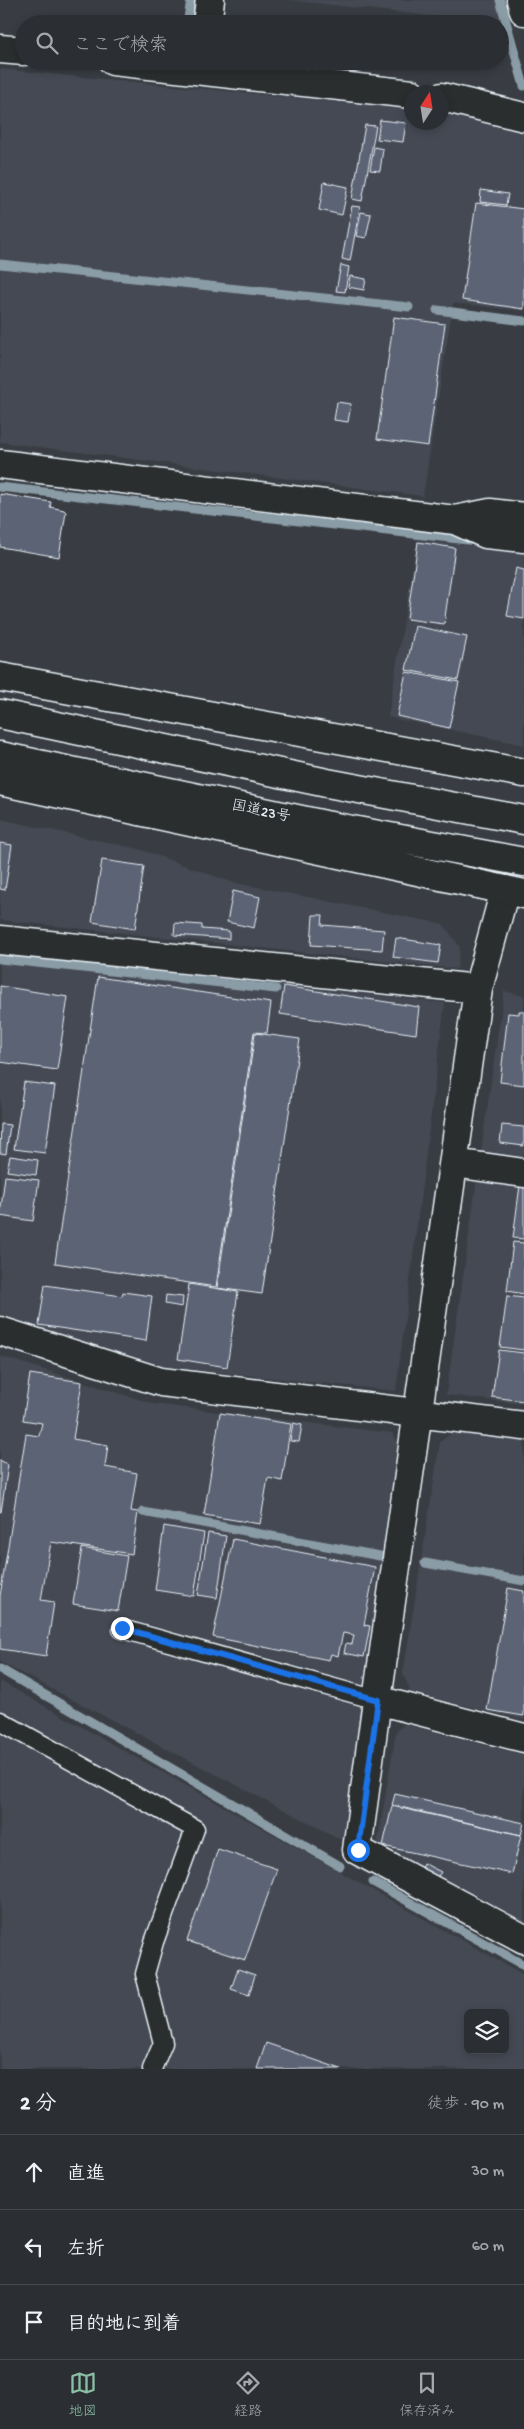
<!DOCTYPE html>
<html lang="ja">
<meta charset="utf-8">
<style>
:root{--surface:#2b2e32;--page:#33363a;--text:#f1f3f6;--muted:#a6a8ac;--line:#474a4d;--accent:#8abfa5}
body{margin:0;font-family:"Gochi Hand","Klee One",sans-serif;background:var(--page);color:var(--text)}
.controls{position:absolute;right:15px;bottom:15px;display:grid;overflow:hidden;border-radius:8px;box-shadow:0 2px 8px #0003}
.controls button{width:45px;height:45px;display:grid;place-items:center;padding:0;border:0;border-bottom:1px solid var(--line);background:var(--surface);color:var(--text);font:25px sans-serif}
.compass{position:absolute;left:404px;top:85px;width:45px;height:45px;border-radius:50%;background:var(--surface);box-shadow:0 2px 8px #0003;rotate:12deg}
.stop{position:absolute;width:15px;height:15px;margin:-11px;border:4px solid #1a73e8;border-radius:50%;background:#fff}
.stop.end{background:#1a73e8;border-color:#fff;box-shadow:0 1px 5px #0008}
.list{margin:0;padding:0;list-style:none}
h2{display:flex;justify-content:space-between;align-items:center;height:65px;margin:0;padding:0 20px;font-size:21px}
h2 small{font-size:16px;font-weight:400;color:var(--muted)}
.list li{display:grid;grid-template-columns:32px 1fr auto;gap:15px;align-items:center;box-sizing:border-box;height:75px;padding:0 20px;border-top:1px solid var(--line)}
.list b{display:block;font-size:19px;white-space:nowrap}
.list em{font-size:16px;font-style:normal;color:var(--muted)}
.icon{flex:none;width:28px;height:28px;fill:none;stroke:currentColor;stroke-width:2;stroke-linecap:round;stroke-linejoin:round}
.map{position:relative;flex:none;width:524px;height:2069px;overflow:hidden}
.search{position:absolute;background:var(--surface);box-shadow:0 2px 8px #0003;left:15px;right:15px;top:15px;height:55px;display:flex;align-items:center;gap:12px;box-sizing:border-box;padding:0 18px;border-radius:28px;color:var(--muted);font-size:19px}
.sheet{height:290px;background:var(--surface)}
nav{display:flex;justify-content:space-around;align-items:center;box-sizing:border-box;height:70px;border-top:1px solid var(--line);background:var(--surface);font-size:14px;color:var(--muted)}
nav a{display:grid;justify-items:center;gap:2px}
nav .on{color:var(--accent)}
.map>svg:first-child{display:block}
.built{fill:#444852;fill-rule:evenodd}
.lines{fill:none;stroke-linecap:round;stroke-linejoin:round}
.stream{stroke:#8a9ca6;stroke-width:9}
.building{fill:#5c6374;stroke:#e8f1f8}
.lane-casing{stroke:#e8f1f8;stroke-width:21}
.street-casing{stroke:#e8f1f8;stroke-width:31}
.highway-casing{stroke:#e8f1f8;stroke-width:31}
.lane{stroke:#2a2d2e;stroke-width:18}
.street{stroke:#2a2d2e;stroke-width:28}
.highway{stroke:#2a2d2e;stroke-width:28}
.route{stroke:#1a73e8;stroke-width:6}
.labels{text-anchor:middle;dominant-baseline:central;stroke-width:4.5;stroke-linejoin:round;paint-order:stroke}
.street-label{font-size:15px;fill:#e8f1f8;stroke:#2a2d2e}
</style>
<div class="map">
<svg width="524" height="2069" viewBox="0 0 524 2069">
<rect width="100%" height="100%" fill="#393d43"/>
<filter id="ink" filterUnits="userSpaceOnUse"><feTurbulence type="fractalNoise" baseFrequency=".02" numOctaves="2"/><feDisplacementMap in="SourceGraphic" scale="10" xChannelSelector="R" yChannelSelector="G"/><feConvolveMatrix kernelMatrix="1 2 1 2 8 2 1 2 1" color-interpolation-filters="sRGB"/></filter>
<g filter="url(#ink)">
<!-- built -->
<path class="built" d="M288,0H496L503,26L500,24Z
M0,69L411,109L412,122H442V112L448,113L524,130V311L453,303L423,496L0,442Z
M417,540L524,551V745L388,717Z
M0,819L139,849L231,882L443,924L460,947L457,969L0,920Z
M0,953L445,1003L396,1391L167,1367L41,1330L0,1314Z
M504,991L524,996V1404L446,1395Z
M0,1356L154,1404L392,1433L401,1447L344,1841L0,1662Z
M455,1430L524,1439V1720L411,1693L403,1674L440,1442Z
M0,1681L524,1975V2069H0ZM468,2013H505V2050H468Z
M404,1724L524,1755V1931L394,1863L377,1845L396,1732Z"/>
<g class="lines">
<!-- stream -->
<path class="stream" d="M500,0L524,86
M187,24L191,0
M0,264L409,307
M437,310L524,321
M0,487L476,541
M0,959L276,989
M143,1512L380,1556
M425,1563L524,1581
M0,1669L340,1866
M373,1882L524,1965"/>
</g>
<!-- building -->
<path class="building" d="M380,120L406,123L403,142L377,139Z
M365,125L376,126L362,201L352,199Z
M374,147L383,149L380,171L370,170Z
M324,182L348,187L342,215L319,210Z
M481,190L508,194L506,205L480,202Z
M476,203L524,209V309L462,300Z
M352,206L360,207L350,261L342,259Z
M361,212L371,214L366,238L356,236Z
M341,265L349,267L345,292L336,291Z
M350,276L366,279L364,290L348,287Z
M394,317L445,324L428,446L377,439Z
M337,402L351,404L348,422L334,420Z
M0,494L51,502L50,507L64,510L66,512L59,557L0,547Z
M418,542L455,548L444,624L407,619Z
M516,568L524,570V619L507,616Z
M415,626L467,637L458,680L406,670Z
M406,672L459,682L449,728L397,716Z
M0,843L12,845L5,890L0,889Z
M102,860L144,866L135,929L92,922Z
M233,891L260,897L254,928L227,922Z
M313,915H323L322,925L384,930L382,950L311,945Z
M175,923L202,925V929L229,931V939L174,935Z
M396,938L441,945L438,963L393,957Z
M98,977L271,1003L267,1033L254,1032L216,1287L55,1263Z
M0,986L68,997L57,1070L0,1062Z
M284,986L419,1007L416,1034L280,1014Z
M519,1011H524V1085L500,1082L508,1013L519,1014Z
M255,1033L300,1039L262,1294L217,1288Z
M24,1082L55,1086L45,1153L14,1149Z
M1,1124L10,1125L6,1154L0,1153Z
M502,1125L524,1127V1146L500,1143Z
M10,1156L38,1160L36,1175L7,1171Z
M5,1176L39,1180L33,1221L0,1216Z
M520,1185L524,1186V1239L513,1238Z
M513,1242L524,1243V1294L507,1291Z
M189,1284L238,1292L227,1367L178,1359Z
M45,1285L122,1296L123,1292L152,1296L146,1341L39,1325Z
M166,1295L183,1297L182,1307L165,1304Z
M507,1296L524,1298V1350L500,1347Z
M499,1350L524,1353V1401L492,1397Z
M30,1374L82,1382L73,1439L108,1445L105,1467L137,1473L131,1511L138,1512L132,1554L51,1542L41,1600L54,1602L46,1656L0,1649V1596L26,1434L39,1436L42,1423L23,1420Z
M220,1413L291,1424L282,1481L268,1478L260,1524L204,1515Z
M293,1423L302,1425L299,1442L290,1441Z
M0,1460L8,1465L1,1512H0Z
M164,1526L204,1533L194,1596L155,1590Z
M208,1533L226,1536L217,1598L198,1595Z
M233,1539L375,1567L364,1625L370,1626L364,1657L344,1653L346,1643L352,1644L354,1635L343,1633L338,1656L331,1654L329,1660L213,1637Z
M82,1548L127,1556L118,1611L73,1604Z
M508,1588L524,1591V1716L487,1710Z
M395,1794L524,1823L521,1835L392,1805Z
M392,1806L521,1835L512,1874L383,1846Z
M218,1849L277,1869L245,1960L187,1941Z
M423,1863L441,1872L435,1881L419,1872Z
M238,1969L255,1975L249,1995L231,1989Z
M266,2043L341,2069H257Z"/>
<g class="lines">
<!-- lane casing -->
<g class="lane-casing">
<path id="lane" d="M122,1629L377,1700
M0,1721L195,1829L154,1942L145,1974L163,2043L152,2069"/>
</g>
<!-- street casing -->
<g class="street-casing">
<path id="street" d="M521,0L524,11
M207,24L210,0
M0,49L24,51
M113,61L412,94
M442,97L524,117
M0,464L455,520L486,534L524,538
M455,520L490,513L524,517
M505,890L478,989L377,1700L524,1738
M0,940L478,989
M454,1163L524,1173
M0,1331L161,1382L524,1426
M377,1700L357,1850L524,1939"/>
</g>
<!-- highway casing -->
<g class="highway-casing">
<path id="highway" d="M0,677L524,773
M0,714L327,783L524,820
M0,756L325,825L524,862
M0,781L524,894"/>
</g>
<!-- lane -->
<use href="#lane" class="lane"/>
<!-- street -->
<use href="#street" class="street"/>
<!-- highway -->
<use href="#highway" class="highway"/>
</g>
</g>
<g class="lines" filter="url(#ink)">
<!-- route -->
<path class="route" d="M122,1628L378,1700L358,1850"/>
</g>
<g class="labels">
<!-- street labels -->
<g class="street-label">
<text transform="translate(261 812) rotate(12)">国道23号</text>
</g>
</g>
</svg>
<div class="controls">
<button><svg class="icon" aria-label="layers" viewBox="0 0 24 24"><path d="M12 4l9 5-9 5-9-5zM3 14l9 5 9-5"/></svg></button>
</div>
<svg class="compass" viewBox="-18 -18 36 36"><path d="M0-13l5 13h-10z" fill="#e53935"/><path d="M0 13l5-13h-10z" fill="#a6a8ac"/></svg>
<div class="stop" style="left:358px;top:1850px"></div>
<div class="stop end" style="left:122px;top:1628px"></div>
<div class="search"><svg class="icon" aria-label="search" viewBox="0 0 24 24"><circle cx="10" cy="10" r="6"/><path d="M15 15l6 6"/></svg>ここで検索</div>
</div>
<section class="sheet">
<h2>2 分<small>徒歩 · 90 m</small></h2>
<ul class="list">
<li><svg class="icon" aria-label="ahead" viewBox="0 0 24 24"><path d="M12 20V5M6 11l6-6 6 6"/></svg><div><b>直進</b></div><em>30 m</em></li>
<li><svg class="icon" aria-label="left" viewBox="0 0 24 24"><path d="M17 20v-9H6M10 6l-5 5 5 5"/></svg><div><b>左折</b></div><em>60 m</em></li>
<li><svg class="icon" aria-label="arrive" viewBox="0 0 24 24"><path d="M6 21V4h12l-3 4 3 4H6"/></svg><div><b>目的地に到着</b></div></li>
</ul>
</section>
<nav>
<a class="on"><svg class="icon" aria-label="map" viewBox="0 0 24 24"><path d="M3 6l6-2 6 2 6-2v14l-6 2-6-2-6 2zM9 4v14M15 6v14"/></svg>地図</a>
<a><svg class="icon" aria-label="directions" viewBox="0 0 24 24"><path d="M12 3l9 9-9 9-9-9zM9 14v-3h6M13 9l2 2-2 2"/></svg>経路</a>
<a><svg class="icon" aria-label="saved" viewBox="0 0 24 24"><path d="M7 4h10v16l-5-4-5 4z"/></svg>保存済み</a>
</nav>
